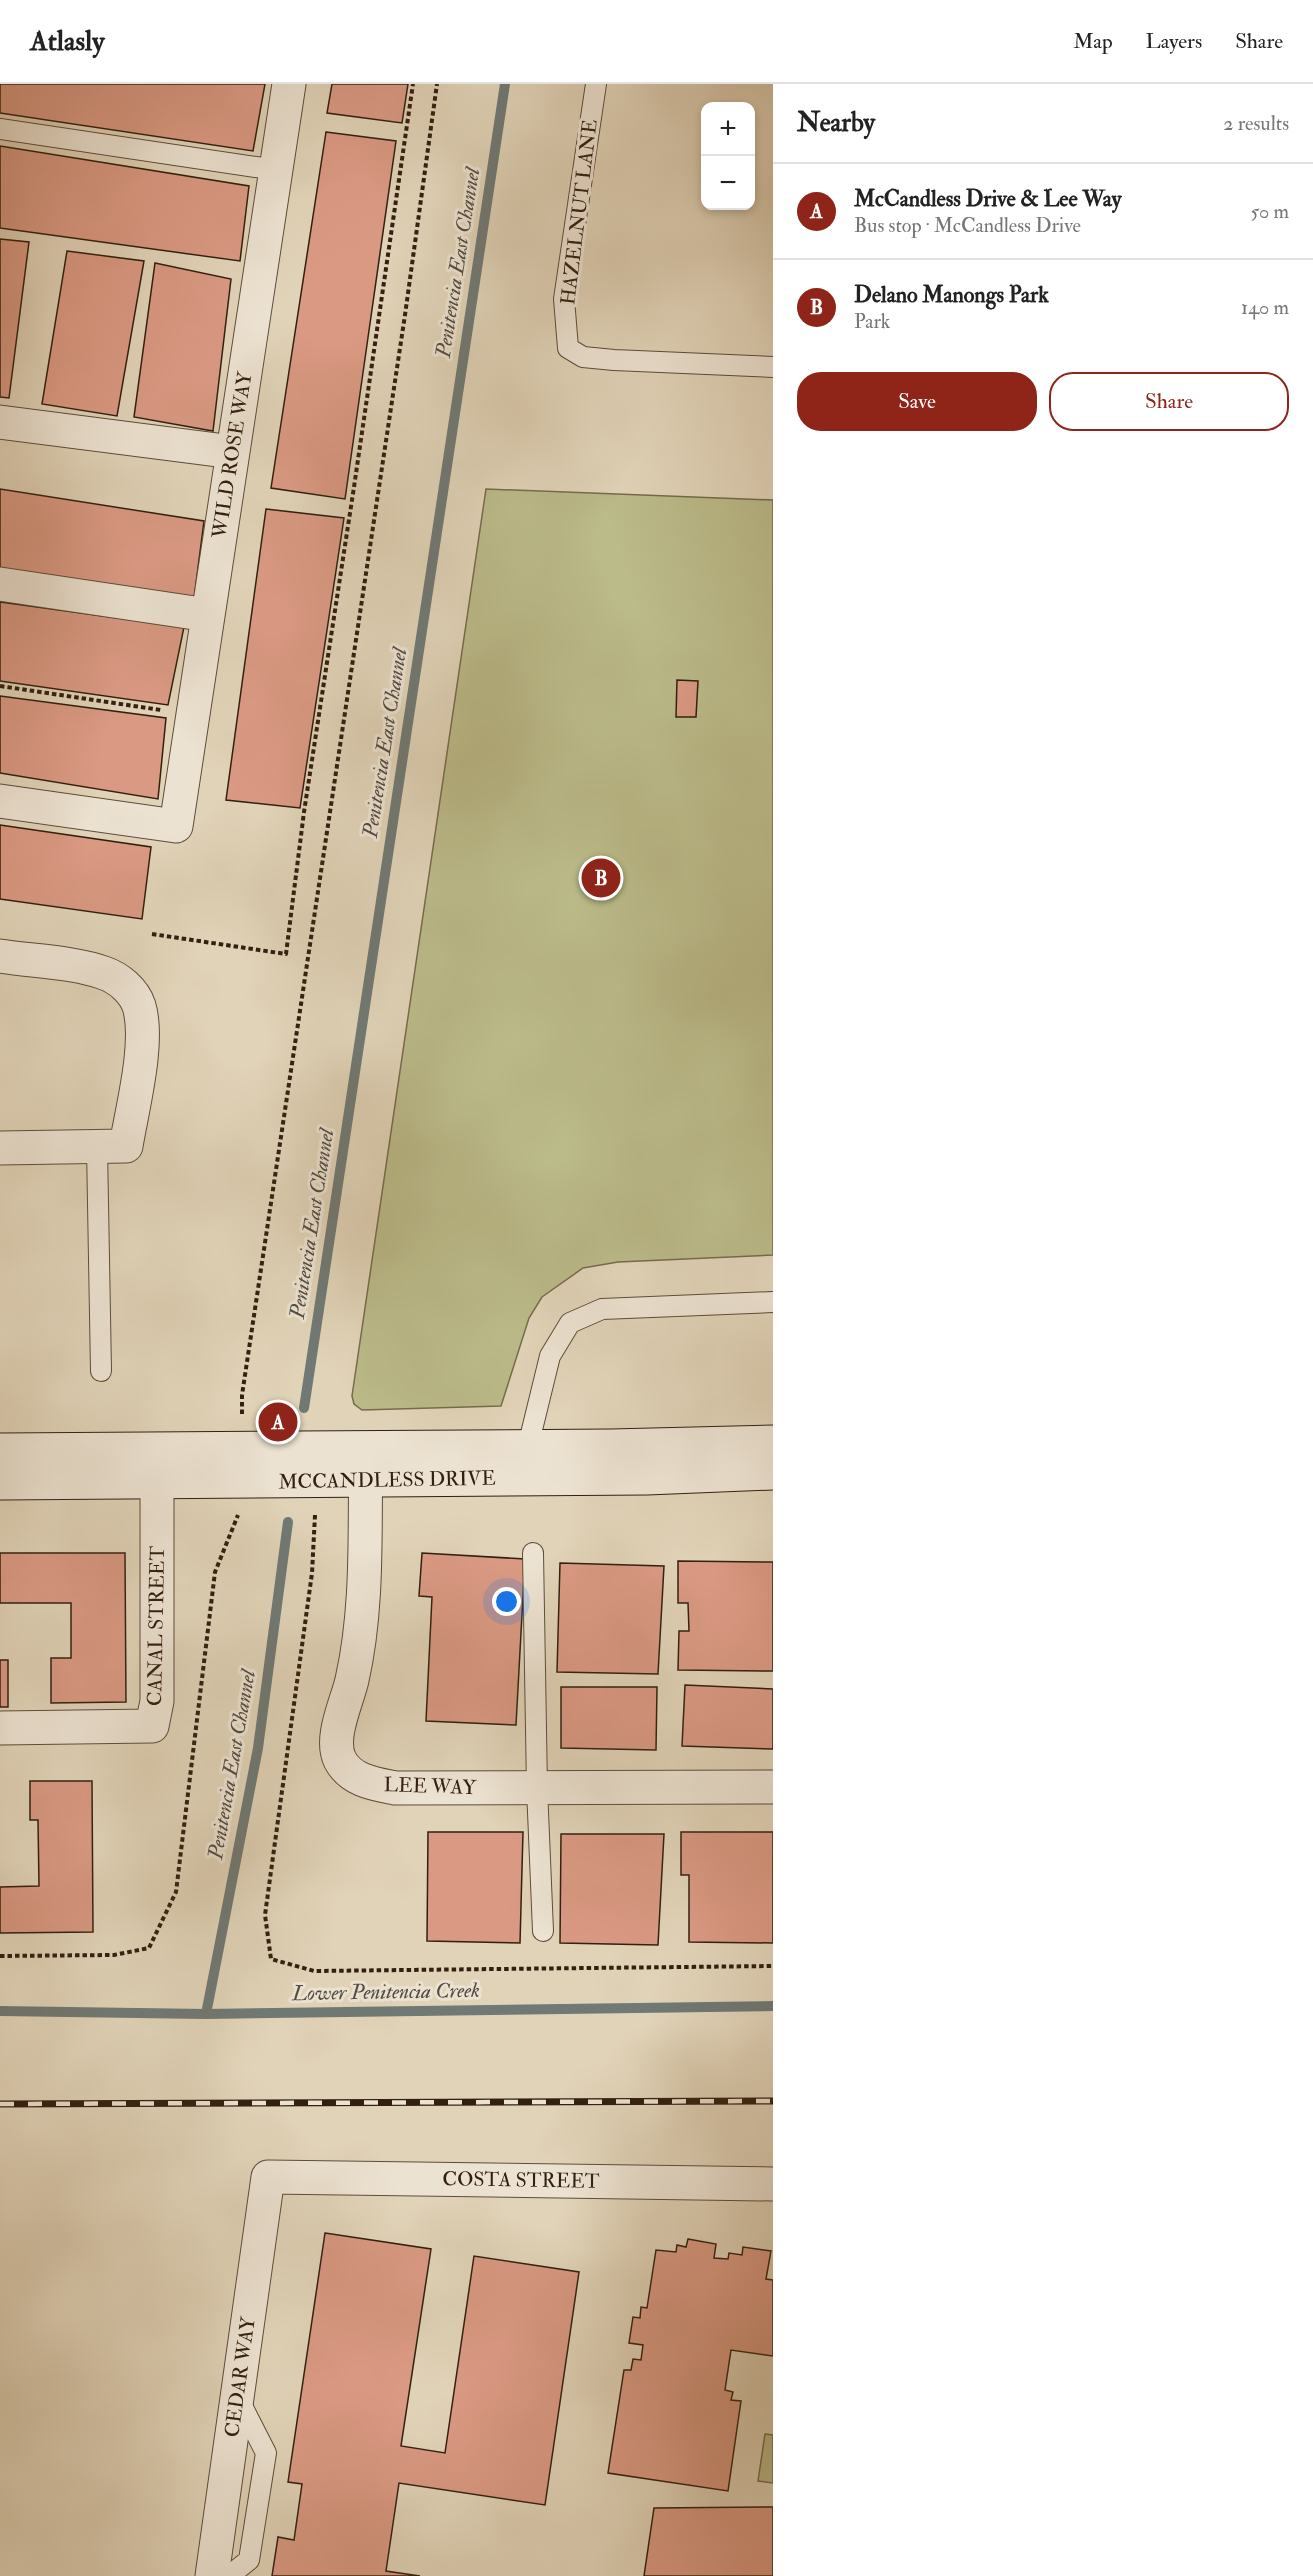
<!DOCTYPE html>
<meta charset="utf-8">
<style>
:root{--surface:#fff;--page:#f2f2f2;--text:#222;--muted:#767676;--line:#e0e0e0;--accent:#8f2418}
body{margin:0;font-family:"IM FELL Double Pica",serif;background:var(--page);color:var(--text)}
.controls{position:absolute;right:18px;top:18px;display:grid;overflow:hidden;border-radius:12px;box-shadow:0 3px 9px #0003}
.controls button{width:54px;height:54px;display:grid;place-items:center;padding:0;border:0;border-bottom:2px solid var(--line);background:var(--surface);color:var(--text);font:30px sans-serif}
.you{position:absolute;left:507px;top:1518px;width:21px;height:21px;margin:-15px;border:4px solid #fff;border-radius:50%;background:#1a73e8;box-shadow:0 0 0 9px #1a73e833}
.badge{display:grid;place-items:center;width:39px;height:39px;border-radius:50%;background:var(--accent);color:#fff;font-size:20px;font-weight:700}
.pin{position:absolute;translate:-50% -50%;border:3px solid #fff;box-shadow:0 2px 6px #0006}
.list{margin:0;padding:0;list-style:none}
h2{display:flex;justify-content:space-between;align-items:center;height:78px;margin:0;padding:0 24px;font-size:26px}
h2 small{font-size:20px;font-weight:400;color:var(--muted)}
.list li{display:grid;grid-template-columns:39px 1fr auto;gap:18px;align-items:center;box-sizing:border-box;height:96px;padding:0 24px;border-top:2px solid var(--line)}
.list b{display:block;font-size:22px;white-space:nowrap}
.list p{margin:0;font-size:20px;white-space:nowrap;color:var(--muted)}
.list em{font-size:20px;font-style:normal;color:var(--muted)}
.actions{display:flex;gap:12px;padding:18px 24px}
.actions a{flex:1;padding:14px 0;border:2px solid var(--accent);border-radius:24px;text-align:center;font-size:21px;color:var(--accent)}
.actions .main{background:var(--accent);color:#fff}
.map{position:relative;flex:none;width:773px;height:2492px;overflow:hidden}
header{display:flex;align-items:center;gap:36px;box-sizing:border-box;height:84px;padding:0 30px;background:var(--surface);border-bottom:2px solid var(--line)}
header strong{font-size:28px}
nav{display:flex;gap:33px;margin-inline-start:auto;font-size:21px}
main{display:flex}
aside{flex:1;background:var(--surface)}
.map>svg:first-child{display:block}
.green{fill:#bbba89;stroke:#766c4c;stroke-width:1.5}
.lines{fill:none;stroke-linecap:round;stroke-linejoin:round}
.stream{stroke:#707975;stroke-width:10}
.building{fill:#da9983;stroke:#321f10;stroke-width:1.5}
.service-casing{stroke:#5e4c3a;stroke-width:22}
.minor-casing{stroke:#5e4c3a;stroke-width:35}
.secondary-casing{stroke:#321f10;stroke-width:35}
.path{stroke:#321f10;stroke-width:4;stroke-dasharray:4.5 3;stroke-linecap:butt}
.service{stroke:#ece2d1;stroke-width:20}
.minor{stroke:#ece2d1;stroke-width:33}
.secondary{stroke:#ece2d1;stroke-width:33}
.rail-casing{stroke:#321f10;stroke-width:7}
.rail{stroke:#ece2d1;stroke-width:4.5;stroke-dasharray:14;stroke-linecap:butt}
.labels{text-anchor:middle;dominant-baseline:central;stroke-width:6;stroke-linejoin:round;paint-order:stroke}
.street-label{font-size:20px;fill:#321f10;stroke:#ece2d1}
.water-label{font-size:21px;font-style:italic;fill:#514c43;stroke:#ece2d1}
</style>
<header>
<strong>Atlasly</strong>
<nav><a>Map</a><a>Layers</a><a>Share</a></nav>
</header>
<main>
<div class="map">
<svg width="773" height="2492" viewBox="0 0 773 2492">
<rect width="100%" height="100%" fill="#e1d3b8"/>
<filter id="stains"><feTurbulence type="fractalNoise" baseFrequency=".00333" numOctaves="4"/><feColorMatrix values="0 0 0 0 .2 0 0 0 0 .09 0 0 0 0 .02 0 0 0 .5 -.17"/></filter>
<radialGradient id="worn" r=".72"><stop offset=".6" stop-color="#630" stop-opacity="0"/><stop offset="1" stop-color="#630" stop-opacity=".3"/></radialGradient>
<!-- green -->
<path class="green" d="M486,405L773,416V1171L618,1178L583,1184L542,1213L529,1234L501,1322L362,1326L354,1320L352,1312Z
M765,2350L773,2351V2399L758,2397Z"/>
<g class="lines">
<!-- stream -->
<path class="stream" d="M304,1324L505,0
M0,1927L206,1930L773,1922
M206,1930L258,1664L288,1438"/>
</g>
<!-- building -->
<path class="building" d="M0,0H265L253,67L0,29Z
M332,0H408L402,39L327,29Z
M326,48L396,57L345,415L271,404Z
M0,62L249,102L240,177L0,144Z
M0,155L29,158L9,314L0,313Z
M67,167L144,177L117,332L42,320Z
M155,179L231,195L213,347L134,333Z
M0,405L204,437L194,515L0,484Z
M266,425L344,434L300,724L226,716Z
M0,518L184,543L168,621L0,597Z
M677,596L698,597L696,633H676Z
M0,612L166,634L158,715L0,689Z
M0,741L151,763L142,835L0,815Z
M0,1469H125L126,1618L51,1619V1574H71V1519H0Z
M422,1469L525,1475L516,1641L426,1637L432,1513L419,1512Z
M678,1477L773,1478V1587L678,1586L679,1547H689L688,1519H678Z
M560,1479L664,1482L658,1590L557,1588Z
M0,1576H8V1623H0Z
M685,1601L773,1605V1665L682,1662Z
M561,1603H657L656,1666L561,1664Z
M30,1697H92L93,1848L0,1849V1803L39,1802L38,1736H30Z
M428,1748H523L520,1859L427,1857Z
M681,1748H773V1859L689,1858V1791H681Z
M561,1750H664L658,1861L560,1859Z
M325,2149L431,2165L401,2362L445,2369L474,2172L579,2188L545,2421L399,2399L386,2487L420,2492H272L278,2453L294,2456L302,2400L288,2398Z
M688,2155L716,2160L714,2174L728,2175L729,2169L742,2171L743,2163L771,2167L766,2195L773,2196V2272L731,2266L725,2306L733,2308L731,2316L741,2317L728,2407L608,2389L624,2286H631L633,2275L641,2276L643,2261L629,2259L633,2233L640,2234L641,2223L647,2224L656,2166L676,2168L677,2161L686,2163Z
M773,2423V2492H644L654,2424Z"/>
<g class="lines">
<!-- service casing -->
<g class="service-casing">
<path id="service" d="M596,0L564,215L568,264L583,273L614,276L773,283
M0,45L276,86
M97,1063L101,1287
M528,1362L550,1272L570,1239L602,1225L773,1218
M533,1469L537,1704L543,1847
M229,2492L249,2476L266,2369L238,2314"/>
</g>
<!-- minor casing -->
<g class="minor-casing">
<path id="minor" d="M0,338L233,368
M0,500L208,531
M0,717L176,742L289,0
M0,872C31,877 75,878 104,889C119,894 134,907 139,922C150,958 132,1025 126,1062L0,1064
M366,1367C364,1444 369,1520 352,1596C347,1618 329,1654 340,1676C351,1697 375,1700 395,1704L773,1703
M0,1644L152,1642L157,1617V1398
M212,2492L268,2093L773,2100"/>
</g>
<!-- secondary casing -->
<g class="secondary-casing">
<path id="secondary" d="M0,1366L611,1362L773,1358
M0,1399L647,1394L773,1389"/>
</g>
<!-- path -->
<path class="path" d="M0,602L161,626
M152,850L286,870L304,728L354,403L413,0
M242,1330V1311L405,231L437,0
M315,1431L312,1489L265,1831L271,1875L314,1887L773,1882
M0,1872L114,1871L149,1864L176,1808L215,1488L238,1431"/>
<!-- service -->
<use href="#service" class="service"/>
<!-- minor -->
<use href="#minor" class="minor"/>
<!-- secondary -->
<use href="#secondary" class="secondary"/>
<!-- rail casing -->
<g class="rail-casing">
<path id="rail" d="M0,2020L773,2017"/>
</g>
<!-- rail -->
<use href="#rail" class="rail"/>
</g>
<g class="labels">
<!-- street labels -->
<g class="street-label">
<text transform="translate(579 128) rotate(-83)">HAZELNUT LANE</text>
<text transform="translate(232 371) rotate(-81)">WILD ROSE WAY</text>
<text transform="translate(387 1396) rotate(-1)">MCCANDLESS DRIVE</text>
<text transform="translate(156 1542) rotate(-89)">CANAL STREET</text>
<text transform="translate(430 1702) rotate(2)">LEE WAY</text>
<text transform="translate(521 2096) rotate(1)">COSTA STREET</text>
<text transform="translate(240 2293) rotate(-82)">CEDAR WAY</text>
</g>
<!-- water labels -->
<g class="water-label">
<text transform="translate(458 179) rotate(-81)">Penitencia East Channel</text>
<text transform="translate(385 659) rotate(-81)">Penitencia East Channel</text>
<text transform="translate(312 1140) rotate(-81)">Penitencia East Channel</text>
<text transform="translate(232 1681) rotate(-80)">Penitencia East Channel</text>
<text transform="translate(386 1908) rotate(-1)">Lower Penitencia Creek</text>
</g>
</g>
<rect width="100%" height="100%" filter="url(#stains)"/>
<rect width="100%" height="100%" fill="url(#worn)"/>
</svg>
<div class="controls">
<button>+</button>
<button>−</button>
</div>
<div class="you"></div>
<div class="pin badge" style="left:278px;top:1338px">A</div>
<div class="pin badge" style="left:601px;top:794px">B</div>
</div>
<aside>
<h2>Nearby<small>2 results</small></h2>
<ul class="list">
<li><span class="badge">A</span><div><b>McCandless Drive &amp; Lee Way</b><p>Bus stop · McCandless Drive</p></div><em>50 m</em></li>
<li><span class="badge">B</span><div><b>Delano Manongs Park</b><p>Park</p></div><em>140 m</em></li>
</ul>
<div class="actions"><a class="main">Save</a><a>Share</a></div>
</aside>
</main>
